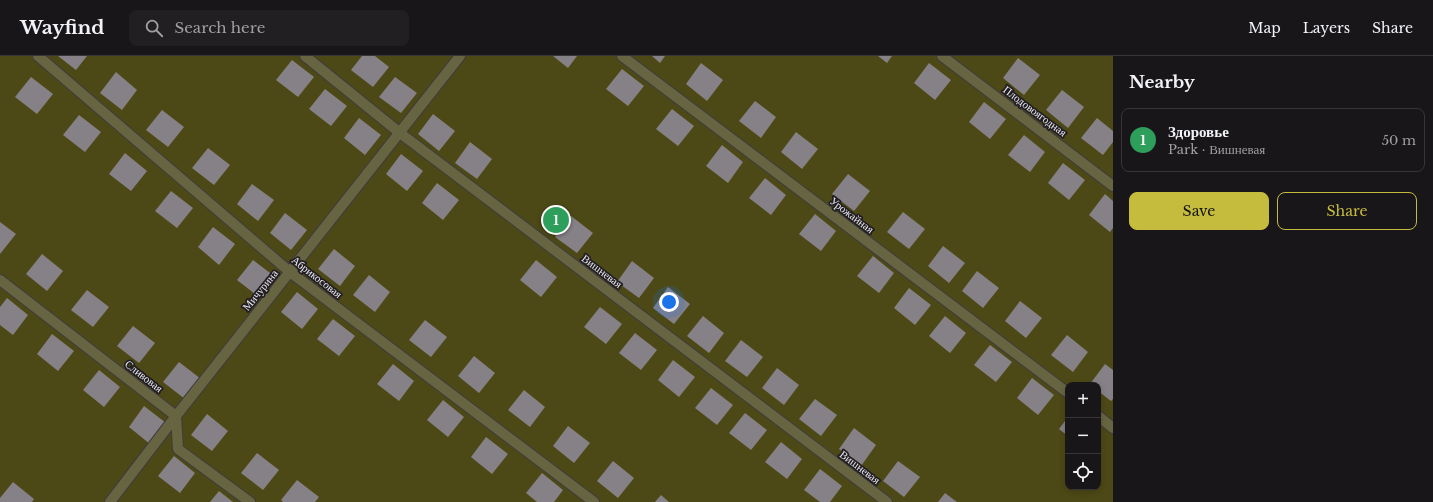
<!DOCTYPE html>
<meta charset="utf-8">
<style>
:root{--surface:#19161a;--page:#221f23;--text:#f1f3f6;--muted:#9f9fa2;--line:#373539;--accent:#c5bc3d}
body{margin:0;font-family:"Libre Baskerville",serif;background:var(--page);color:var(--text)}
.controls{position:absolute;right:12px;bottom:12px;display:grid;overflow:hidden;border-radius:8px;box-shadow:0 2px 6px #0003}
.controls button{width:36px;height:36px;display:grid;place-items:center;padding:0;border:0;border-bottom:1px solid var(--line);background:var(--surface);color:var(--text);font:20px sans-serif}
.you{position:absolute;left:669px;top:246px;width:14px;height:14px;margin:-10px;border:3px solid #fff;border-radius:50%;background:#1a73e8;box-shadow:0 0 0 6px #1a73e833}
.badge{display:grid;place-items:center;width:26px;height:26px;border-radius:50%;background:var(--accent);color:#fff;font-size:13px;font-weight:700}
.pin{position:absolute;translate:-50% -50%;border:2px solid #fff;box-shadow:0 1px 4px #0006}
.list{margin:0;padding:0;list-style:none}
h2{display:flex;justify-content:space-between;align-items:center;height:52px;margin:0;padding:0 16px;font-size:17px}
h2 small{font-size:13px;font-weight:400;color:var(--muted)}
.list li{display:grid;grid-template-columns:26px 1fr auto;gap:12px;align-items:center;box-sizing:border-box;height:64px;margin:0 8px 8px;padding:0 8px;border:1px solid var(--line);border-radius:8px}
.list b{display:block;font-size:15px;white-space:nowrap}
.list p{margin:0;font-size:13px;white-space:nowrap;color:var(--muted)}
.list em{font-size:13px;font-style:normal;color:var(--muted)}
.actions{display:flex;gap:8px;padding:12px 16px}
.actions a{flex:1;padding:9px 0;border:1px solid var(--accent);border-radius:8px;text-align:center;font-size:14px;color:var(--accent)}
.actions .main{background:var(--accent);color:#111}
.icon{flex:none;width:22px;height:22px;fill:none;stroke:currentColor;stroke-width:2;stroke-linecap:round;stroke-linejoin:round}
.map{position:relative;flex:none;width:1113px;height:446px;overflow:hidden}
header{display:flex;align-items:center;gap:24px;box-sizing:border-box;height:56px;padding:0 20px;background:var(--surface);border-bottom:1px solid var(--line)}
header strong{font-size:19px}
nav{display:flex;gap:22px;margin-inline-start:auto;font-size:14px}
.search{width:280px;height:36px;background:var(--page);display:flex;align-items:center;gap:10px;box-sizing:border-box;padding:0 14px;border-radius:8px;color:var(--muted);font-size:15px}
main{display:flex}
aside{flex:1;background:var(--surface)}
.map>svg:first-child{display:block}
.green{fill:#4d4916;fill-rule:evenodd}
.building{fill:#868187}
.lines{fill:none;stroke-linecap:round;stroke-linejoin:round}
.minor-casing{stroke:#3e3b40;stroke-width:12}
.minor{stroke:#676541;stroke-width:10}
.labels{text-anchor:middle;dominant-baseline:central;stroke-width:3.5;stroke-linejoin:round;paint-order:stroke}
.street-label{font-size:11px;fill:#eeebef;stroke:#211e23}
</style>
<header>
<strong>Wayfind</strong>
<div class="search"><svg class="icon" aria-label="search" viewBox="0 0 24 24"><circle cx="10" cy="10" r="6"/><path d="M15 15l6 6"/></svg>Search here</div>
<nav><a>Map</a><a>Layers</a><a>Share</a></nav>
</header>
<main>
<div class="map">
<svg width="1113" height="446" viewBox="0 0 1113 446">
<rect width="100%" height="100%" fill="#211e23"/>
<!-- green -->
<path class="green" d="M0,0H1113V446H0ZM1068,329H1098V431H1068Z"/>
<!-- building -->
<path class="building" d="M58,0H87L76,14Z
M362,0H375L389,11L373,31L351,14Z
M553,0H577L568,12Z
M652,0H665L660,7Z
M878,0H892L887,7Z
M1018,2L1040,19L1024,39L1003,22Z
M292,4L314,21L298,41L276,24Z
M701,7L723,24L707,45L686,28Z
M929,7L951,24L935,44L914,27Z
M622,13L644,30L628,50L606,33Z
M116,16L137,34L122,54L100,37Z
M31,21L53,38L37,58L15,41Z
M395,21L417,37L401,57L379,41Z
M325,33L347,50L331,70L309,53Z
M1062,34L1084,51L1068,72L1046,54Z
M755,45L776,61L761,82L739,65Z
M984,46L1006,63L990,83L969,66Z
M672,53L694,70L678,90L656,73Z
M162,54L184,71L168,91L146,74Z
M433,58L455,75L439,95L418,78Z
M79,59L101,76L85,96L63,79Z
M359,62L381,79L365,99L344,82Z
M1097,62L1113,75V86L1103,99L1081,82Z
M796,76L818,93L802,113L781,96Z
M1024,79L1045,96L1030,116L1008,99Z
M470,86L492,103L477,123L455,107Z
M722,89L743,106L728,127L706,110Z
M208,92L230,109L214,129L192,112Z
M125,97L147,115L131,135L109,118Z
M401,98L423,115L407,135L386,118Z
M1063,107L1085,124L1069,144L1048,127Z
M848,118L870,135L854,155L832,138Z
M765,122L786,139L771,159L749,142Z
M437,127L459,144L443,164L422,147Z
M252,128L274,144L258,165L237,148Z
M171,135L193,152L177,172L155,155Z
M1105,138L1113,145V172L1110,176L1089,159Z
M903,156L925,173L909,193L887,176Z
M285,157L307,174L291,194L270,177Z
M815,158L836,175L821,195L799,178Z
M571,160L593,177L577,197L555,181Z
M0,166L16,178L0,198Z
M213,171L235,188L219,209L198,191Z
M943,190L965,207L949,227L928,210Z
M334,193L355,210L340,230L318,213Z
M42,198L63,215L47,235L26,218Z
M873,200L894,217L879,237L857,220Z
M253,204L274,220L259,241L237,224Z
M536,204L557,221L541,241L520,224Z
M632,205L654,222L639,242L617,226Z
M977,215L999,232L983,252L962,235Z
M369,219L390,236L375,256L353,239Z
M668,231L690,248L674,268L653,252Z
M909,232L931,249L915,269L894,252Z
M87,234L109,251L93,271L71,254Z
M297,236L318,253L302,273L281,256Z
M7,242L28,259L13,279L0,269V251Z
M1020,245L1042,262L1026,282L1005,265Z
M600,251L622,268L606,288L584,271Z
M703,260L724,277L709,297L687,280Z
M945,260L966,277L950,297L929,280Z
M333,263L355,280L339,300L317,283Z
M425,264L447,281L431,301L409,284Z
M133,270L155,287L139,307L117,290Z
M635,277L657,294L641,314L619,297Z
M52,278L74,295L58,315L37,298Z
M1067,279L1088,296L1073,316L1051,299Z
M741,284L763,301L747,321L725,305Z
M990,289L1012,306L996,326L974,309Z
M474,300L495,317L479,337L458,320Z
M673,304L695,321L679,341L658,324Z
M179,306L201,323L185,343L163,326Z
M393,308L414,325L399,345L377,328Z
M1105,308L1113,314V343L1111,345L1098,335V329L1090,328Z
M777,312L799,329L784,349L762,332Z
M99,314L120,331L104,351L83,334Z
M1032,322L1054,339L1038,359L1017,342Z
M711,332L733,349L717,369L695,352Z
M524,334L545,351L530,371L508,354Z
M815,343L837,359L821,380L799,363Z
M443,344L464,361L448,381L427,364Z
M144,350L166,367L150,388L129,371Z
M745,357L767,374L751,394L729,377Z
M207,358L228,375L212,395L191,379Z
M1068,361V380L1059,373Z
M568,370L590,387L574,407L553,390Z
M854,372L876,389L861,410L839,393Z
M486,381L508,398L492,418L471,401Z
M781,386L802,403L787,423L765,406Z
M257,397L279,414L263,434L241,417Z
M174,400L195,417L180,437L158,420Z
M613,405L634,422L618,442L597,425Z
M898,405L920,421L904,441L883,425Z
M820,413L842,430L830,446H820L804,434Z
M542,417L563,434L554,446H537L526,437Z
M297,424L319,441L315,446H283L281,444Z
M13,426L34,443L32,446H0V442Z
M219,435L233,446H210Z
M945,437L957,446H938Z
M661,439L669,446H655Z"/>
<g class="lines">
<!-- minor casing -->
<g class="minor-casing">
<path id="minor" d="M38,0L290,216L594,446
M305,0L400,77L887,446
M622,0L1068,337
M942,0L1113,130
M0,224L176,360L178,393L250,446
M1098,360L1113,372
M110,446L176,360L460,0"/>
</g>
<!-- minor -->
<use href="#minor" class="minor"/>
</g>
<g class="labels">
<!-- street labels -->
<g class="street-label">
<text transform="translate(1035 55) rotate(37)">Плодовоягодная</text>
<text transform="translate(852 159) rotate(37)">Урожайная</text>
<text transform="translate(602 215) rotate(37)">Вишневая</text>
<text transform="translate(317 221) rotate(38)">Абрикосовая</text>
<text transform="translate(260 234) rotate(-51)">Мичурина</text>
<text transform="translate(144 320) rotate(38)">Сливовая</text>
<text transform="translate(860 411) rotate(37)">Вишневая</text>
</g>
</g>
</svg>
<div class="controls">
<button>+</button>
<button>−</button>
<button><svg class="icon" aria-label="locate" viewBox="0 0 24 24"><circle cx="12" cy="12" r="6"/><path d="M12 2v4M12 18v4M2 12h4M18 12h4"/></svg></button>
</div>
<div class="you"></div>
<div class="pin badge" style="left:556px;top:164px;background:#2e9e5b">1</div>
</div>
<aside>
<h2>Nearby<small></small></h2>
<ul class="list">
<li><span class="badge" style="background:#2e9e5b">1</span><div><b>Здоровье</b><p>Park · Вишневая</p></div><em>50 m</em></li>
</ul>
<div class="actions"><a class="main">Save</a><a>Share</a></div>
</aside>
</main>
